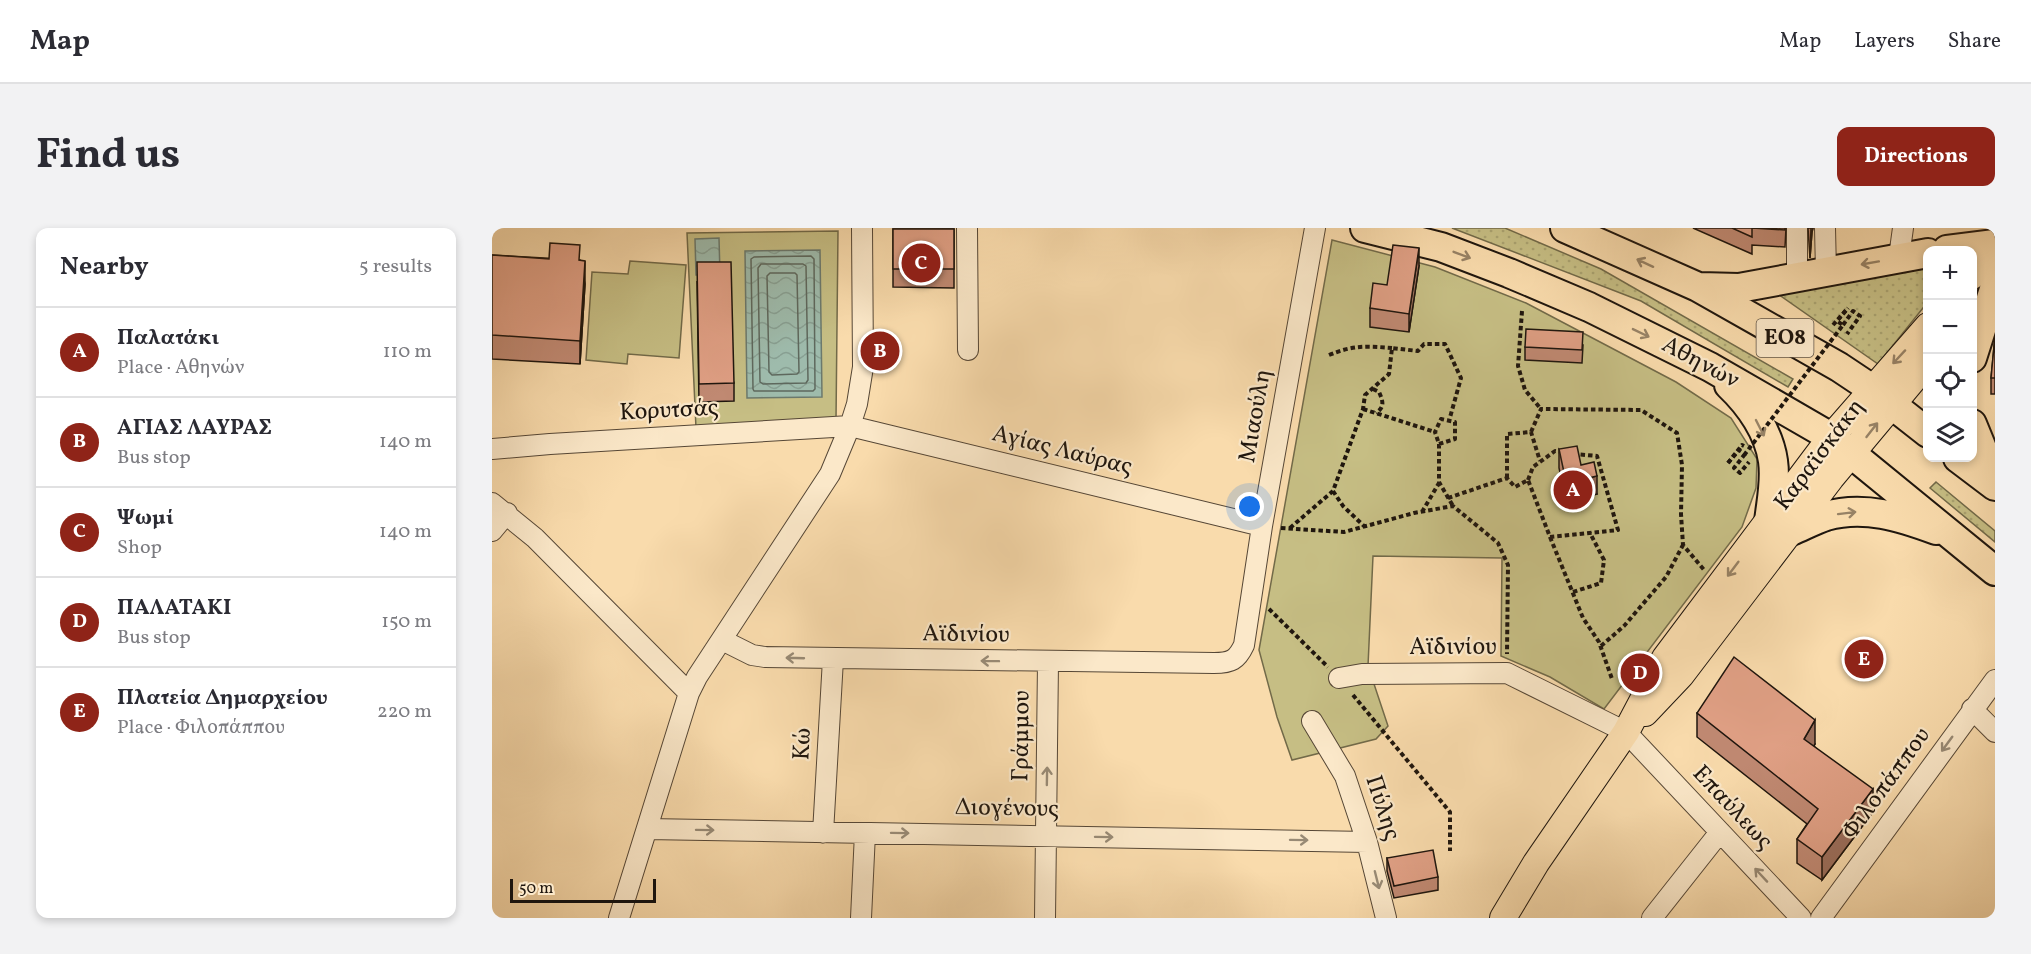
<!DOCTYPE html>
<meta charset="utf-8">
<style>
:root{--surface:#fff;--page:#f2f2f3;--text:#2b2b33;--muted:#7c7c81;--line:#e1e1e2;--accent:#8f2418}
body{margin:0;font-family:Vollkorn,serif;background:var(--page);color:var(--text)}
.controls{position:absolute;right:18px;top:18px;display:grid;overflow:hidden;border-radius:12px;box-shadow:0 3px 9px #0003}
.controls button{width:54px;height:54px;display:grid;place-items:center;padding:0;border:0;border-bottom:2px solid var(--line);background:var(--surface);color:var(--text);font:30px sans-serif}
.scale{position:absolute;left:18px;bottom:15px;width:146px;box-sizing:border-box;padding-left:6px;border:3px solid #1f160e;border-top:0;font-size:16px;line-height:21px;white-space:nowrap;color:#1f160e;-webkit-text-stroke:4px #fbe8c9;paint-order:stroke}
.you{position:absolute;left:758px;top:279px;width:21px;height:21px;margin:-15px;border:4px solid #fff;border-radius:50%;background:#1a73e8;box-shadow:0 0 0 9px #1a73e833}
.badge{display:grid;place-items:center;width:39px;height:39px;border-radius:50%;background:var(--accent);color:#fff;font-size:20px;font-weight:700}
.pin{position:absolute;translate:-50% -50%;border:3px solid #fff;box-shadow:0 2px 6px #0006}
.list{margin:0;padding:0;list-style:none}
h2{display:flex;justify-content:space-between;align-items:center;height:78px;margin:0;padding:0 24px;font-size:26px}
h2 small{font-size:20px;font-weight:400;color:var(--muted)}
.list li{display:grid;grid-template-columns:39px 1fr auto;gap:18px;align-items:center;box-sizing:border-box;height:90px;padding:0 24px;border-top:2px solid var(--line)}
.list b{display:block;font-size:22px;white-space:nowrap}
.list p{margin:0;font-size:20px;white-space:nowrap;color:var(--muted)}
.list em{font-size:20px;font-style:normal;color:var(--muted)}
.icon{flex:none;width:33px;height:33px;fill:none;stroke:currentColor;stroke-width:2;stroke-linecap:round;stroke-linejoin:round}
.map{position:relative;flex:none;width:1503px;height:690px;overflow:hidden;border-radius:12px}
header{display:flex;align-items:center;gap:36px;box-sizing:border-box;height:84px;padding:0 30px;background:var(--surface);border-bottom:2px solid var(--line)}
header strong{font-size:28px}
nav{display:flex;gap:33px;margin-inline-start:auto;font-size:21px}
.intro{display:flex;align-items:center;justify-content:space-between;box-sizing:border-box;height:144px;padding:0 36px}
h1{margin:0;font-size:42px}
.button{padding:15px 27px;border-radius:12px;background:var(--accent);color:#fff;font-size:21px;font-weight:700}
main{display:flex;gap:36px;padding:0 36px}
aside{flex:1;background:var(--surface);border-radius:12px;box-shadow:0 3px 9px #0003}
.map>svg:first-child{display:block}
.grass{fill:url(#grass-dots);stroke:#726a49;stroke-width:1.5}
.park{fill:#c6be84;stroke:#726a49;stroke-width:1.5}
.water{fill:url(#water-waves);stroke:#6b796d;stroke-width:1.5}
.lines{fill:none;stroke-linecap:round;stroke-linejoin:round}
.shore{stroke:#5e685d;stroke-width:1.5}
.minor-casing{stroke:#564736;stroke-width:22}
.major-casing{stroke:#1f160e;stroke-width:28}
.highway-casing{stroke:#1f160e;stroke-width:32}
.path{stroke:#1f160e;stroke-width:4;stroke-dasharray:4.5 3;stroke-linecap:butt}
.minor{stroke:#fbe8c9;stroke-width:20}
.major{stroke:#f9dbac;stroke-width:26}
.highway{stroke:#f9dbac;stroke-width:28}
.path-bridge{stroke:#1f160e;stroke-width:4;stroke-dasharray:4.5 3;stroke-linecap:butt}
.wall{fill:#c08972;stroke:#1f160e;stroke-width:1.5}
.shaded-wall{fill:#9c6f5c;stroke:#1f160e;stroke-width:1.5}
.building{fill:#df9f84;stroke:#1f160e;stroke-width:1.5}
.oneway{stroke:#978265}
.oneway2{stroke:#988a75}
.labels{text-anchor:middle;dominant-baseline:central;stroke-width:4.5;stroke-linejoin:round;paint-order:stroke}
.shield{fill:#fbe8c9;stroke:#615546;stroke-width:1.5}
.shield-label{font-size:22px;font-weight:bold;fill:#1f160e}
.street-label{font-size:24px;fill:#1f160e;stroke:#fbe8c9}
</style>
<header>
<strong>Map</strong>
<nav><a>Map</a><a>Layers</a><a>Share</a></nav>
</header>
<div class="intro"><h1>Find us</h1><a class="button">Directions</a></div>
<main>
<aside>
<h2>Nearby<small>5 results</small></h2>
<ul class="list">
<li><span class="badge">A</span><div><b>Παλατάκι</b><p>Place · Αθηνών</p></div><em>110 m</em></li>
<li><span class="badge">B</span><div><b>ΑΓΙΑΣ ΛΑΥΡΑΣ</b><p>Bus stop</p></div><em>140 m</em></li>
<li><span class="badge">C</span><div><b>Ψωμί</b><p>Shop</p></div><em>140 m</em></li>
<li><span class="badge">D</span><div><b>ΠΑΛΑΤΑΚΙ</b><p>Bus stop</p></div><em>150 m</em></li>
<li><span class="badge">E</span><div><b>Πλατεία Δημαρχείου</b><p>Place · Φιλοπάππου</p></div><em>220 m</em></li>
</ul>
</aside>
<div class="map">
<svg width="1503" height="690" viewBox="0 0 1503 690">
<defs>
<pattern id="grass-dots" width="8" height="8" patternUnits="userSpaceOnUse" patternTransform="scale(1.5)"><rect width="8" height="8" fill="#c6be84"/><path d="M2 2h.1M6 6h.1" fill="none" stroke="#aaa371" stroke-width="1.8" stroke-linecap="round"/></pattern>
<pattern id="water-waves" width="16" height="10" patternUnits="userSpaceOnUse" patternTransform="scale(1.5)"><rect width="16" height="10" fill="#9ebbac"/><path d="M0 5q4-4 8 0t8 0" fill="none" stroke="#88a093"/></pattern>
</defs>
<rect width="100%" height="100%" fill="#f9dbac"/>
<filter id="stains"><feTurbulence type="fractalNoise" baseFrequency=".00333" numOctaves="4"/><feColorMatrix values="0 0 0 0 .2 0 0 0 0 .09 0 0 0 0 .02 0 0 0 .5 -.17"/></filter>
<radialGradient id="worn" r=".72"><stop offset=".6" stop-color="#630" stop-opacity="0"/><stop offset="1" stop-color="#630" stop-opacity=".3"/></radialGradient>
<!-- grass -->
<path class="grass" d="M960,0H1013L1109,41L1301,151L1296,159L1149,73Z
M1435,32V75L1386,136L1283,64Z
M1444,254L1503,303V314L1438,260Z"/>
<!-- park -->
<path class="park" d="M346,3L344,192L204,200L195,5Z
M840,12L943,39L1034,75L1184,154L1239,190L1265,231L1264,260L1250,299L1112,481L1058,449L1009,428L1010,330L881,328L876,438L896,498L884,511L800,532L785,489L767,422Z
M138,33L194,37L187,130L136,126L135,136L94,132L100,44L136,46Z"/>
<!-- water -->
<path class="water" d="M227,10L228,46L204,47L203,11Z
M328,22L330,169L255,170L253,23Z"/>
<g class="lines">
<!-- shore -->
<path class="shore" d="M319,28L322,31L323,161L321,163H262L261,161L259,31L262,29Z
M269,36H311L314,38L316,152L314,155L271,156L268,154L266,40Z
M278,45H303L305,47L307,144L305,146L280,147L277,144L275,48Z"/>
<!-- minor casing -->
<g class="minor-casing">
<path id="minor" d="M475,0L476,122
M1305,0V49
M1333,0L1334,43
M1407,29L1411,0
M0,221L58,216L358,198L770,298
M0,275L43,310L197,465
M0,303L15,285
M230,412L260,427L273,429L722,435C739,435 745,432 752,417L770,298L823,0
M847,450L870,446L1015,445L1134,504L1309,690
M1480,481L1503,504
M820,493L853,548L875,614L894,690
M155,601L875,614
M331,605L341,431
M127,690L197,465L205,449L338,246L358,198L365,176L371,139L370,0
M369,690L373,605
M553,690L556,434
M1160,690L1228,604
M1329,690L1503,452"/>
</g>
<!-- major casing -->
<g class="major-casing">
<path id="major" d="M1480,48L1489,38L1503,30
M1153,485L1189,447L1339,250L1436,134
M1011,690L1044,635L1134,504L1173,430L1339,209L1436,98"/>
</g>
<!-- highway casing -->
<g class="highway-casing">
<path id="highway" d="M873,0L949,19L1017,45L1097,79L1218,139L1339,209L1503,343
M1073,0L1206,59L1347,139L1380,161L1436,205
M1455,22L1503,16
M1208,59L1247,60L1436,25
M1480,130L1503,58
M1237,157C1258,177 1277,204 1281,233C1284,254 1279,274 1277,294
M1480,196L1503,252
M1466,230L1503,258
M1299,303C1311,298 1322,292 1334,288C1372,277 1409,289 1444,302"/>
</g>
<!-- path -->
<path class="path" d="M1030,83L1026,138L1033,162L1049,181
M1341,97L1356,80
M1351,97L1361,83L1368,88L1355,106
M837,127C861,117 875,118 900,120
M881,161L887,164C891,173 893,179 884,185
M871,181L943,204
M1039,204L1049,181L1149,182L1185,205L1190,237L1189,286L1191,317L1213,343
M947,216L963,211V194L949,191L943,204L947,216V254L961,278
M1253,226L1242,240L1248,245L1257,234
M1236,235L1250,217L1252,218
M1015,250V206L1039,204L1048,233
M1036,252L1041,239L1063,223L1069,224
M841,263L851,278L872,298
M956,270L1015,250L1023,259L1036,252L1058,309L1126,302L1105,228L1083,226
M930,284L947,255
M789,300L852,304L922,285L961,278L1006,315L1016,337L1015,426
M798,300L841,263L871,181L873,167L897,146L900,120L926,123L932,116H953L969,150L957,193
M1058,309L1091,390L1107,414L1120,451
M1081,364L1109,355L1112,332L1098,305
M777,381L836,439
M1109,418L1132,398L1174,349L1191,317
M861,467L958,584V623"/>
<!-- minor -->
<use href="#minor" class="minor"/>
<!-- major -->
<use href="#major" class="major"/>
<!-- highway -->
<use href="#highway" class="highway"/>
<!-- path-bridge -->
<path class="path-bridge" d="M1236,235L1247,222L1253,226L1351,97L1345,93L1356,80"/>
</g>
<!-- wall -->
<path class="wall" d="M1201,0H1294L1293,19L1260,17V26Z
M1316,0H1321L1320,4L1318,30Z
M401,1H462V60L401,59Z
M0,27L88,32L93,56L88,136L0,131Z
M927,38L917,104L878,99V80L895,57Z
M205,53L242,155V173L207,174Z
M1503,108V166H1499V150Z
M1091,117L1090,135L1033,132V119Z
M1067,221L1089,237L1105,266L1094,269V278L1076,282L1067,240Z
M1205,485L1323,516L1322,518L1381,584L1330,652L1305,635V611L1315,596L1205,509Z
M895,630L946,649V662L902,670L895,643Z"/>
<!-- shaded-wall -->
<path class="shaded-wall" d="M1319,0H1321L1320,4L1318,30Z
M927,20V38L917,104V86Z
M93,33V56L88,136V113Z
M1105,248V266L1094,269V278L1076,282V263L1092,251Z
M1323,492V516L1312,535V511Z
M1381,561V584L1330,652V629Z"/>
<!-- building -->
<path class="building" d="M1240,0H1293V2L1260,0V9Z
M401,1H462V41H401Z
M58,15L88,17L87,32L93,33L88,113L0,107V27L57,31Z
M901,17L927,20L917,86L878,80L881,55L895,57Z
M205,34H239L242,155L207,156Z
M1034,101L1091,104L1090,122L1033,119Z
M1503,108V150H1499Z
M1085,218L1089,237L1102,234L1105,248L1092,251L1094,259L1076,263L1067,221Z
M1242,429L1323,492L1312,511L1381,561L1330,629L1305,611L1326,581L1205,485Z
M941,622L946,649L902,658L895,630Z"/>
<!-- one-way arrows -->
<defs><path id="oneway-shaft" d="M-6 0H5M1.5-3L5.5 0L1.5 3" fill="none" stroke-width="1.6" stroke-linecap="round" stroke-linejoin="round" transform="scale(1.5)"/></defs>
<g class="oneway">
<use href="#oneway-shaft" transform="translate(970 27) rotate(21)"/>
<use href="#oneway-shaft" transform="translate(1153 35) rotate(-155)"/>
<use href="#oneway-shaft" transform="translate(1378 35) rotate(170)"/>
<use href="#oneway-shaft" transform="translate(1149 105) rotate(26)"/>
<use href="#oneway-shaft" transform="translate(1407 129) rotate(133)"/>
<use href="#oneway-shaft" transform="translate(1268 200) rotate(63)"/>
<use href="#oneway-shaft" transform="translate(1380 202) rotate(-52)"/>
<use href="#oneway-shaft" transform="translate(1355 285) rotate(-7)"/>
<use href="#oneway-shaft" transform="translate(1241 341) rotate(127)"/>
</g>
<g class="oneway2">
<use href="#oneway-shaft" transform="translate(303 430) rotate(-178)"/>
<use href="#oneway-shaft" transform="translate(498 433) rotate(-179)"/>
<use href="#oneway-shaft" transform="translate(1455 516) rotate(126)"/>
<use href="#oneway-shaft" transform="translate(555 548) rotate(-89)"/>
<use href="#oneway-shaft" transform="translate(213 602) rotate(1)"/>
<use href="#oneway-shaft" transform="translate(408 605) rotate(1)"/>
<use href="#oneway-shaft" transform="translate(612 609) rotate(1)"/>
<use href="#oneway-shaft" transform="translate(807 612) rotate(1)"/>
<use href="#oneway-shaft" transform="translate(1269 647) rotate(-133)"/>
<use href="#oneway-shaft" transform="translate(885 652) rotate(76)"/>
</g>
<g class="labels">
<!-- shield labels -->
<rect class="shield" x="1264.5" y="91" width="57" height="38" rx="4.5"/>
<g class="shield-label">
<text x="1293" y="110">ΕΟ8</text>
</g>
<!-- street labels -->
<g class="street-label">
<text transform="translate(1208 135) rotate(28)">Αθηνών</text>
<text transform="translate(177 183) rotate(-3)">Κορυτσάς</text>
<text transform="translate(764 188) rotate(-80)">Μιαούλη</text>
<text transform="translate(570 223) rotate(14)">Αγίας Λαύρας</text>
<text transform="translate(1328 227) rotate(-53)">Καραϊσκάκη</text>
<text transform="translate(474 407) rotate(1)">Αϊδινίου</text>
<text x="961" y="420">Αϊδινίου</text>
<text transform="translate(530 508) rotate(-89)">Γράμμου</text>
<text transform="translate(311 516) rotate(-87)">Κώ</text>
<text transform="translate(1395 556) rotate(-54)">Φιλοπάππου</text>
<text transform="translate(890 580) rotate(72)">Πύλης</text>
<text transform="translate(1240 580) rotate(47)">Επαύλεως</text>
<text transform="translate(515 581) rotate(1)">Διογένους</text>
</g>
</g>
<rect width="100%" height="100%" filter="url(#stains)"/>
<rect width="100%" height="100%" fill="url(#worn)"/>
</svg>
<div class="controls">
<button>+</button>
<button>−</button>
<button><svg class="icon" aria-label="locate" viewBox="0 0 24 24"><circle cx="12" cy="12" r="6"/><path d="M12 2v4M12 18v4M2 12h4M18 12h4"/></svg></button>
<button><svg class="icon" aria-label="layers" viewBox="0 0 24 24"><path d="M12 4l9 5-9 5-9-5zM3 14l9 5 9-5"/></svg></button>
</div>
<div class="scale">50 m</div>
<div class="you"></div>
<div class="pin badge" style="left:1081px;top:262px">A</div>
<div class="pin badge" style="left:388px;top:123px">B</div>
<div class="pin badge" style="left:429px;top:35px">C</div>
<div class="pin badge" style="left:1148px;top:445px">D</div>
<div class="pin badge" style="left:1372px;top:431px">E</div>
</div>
</main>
